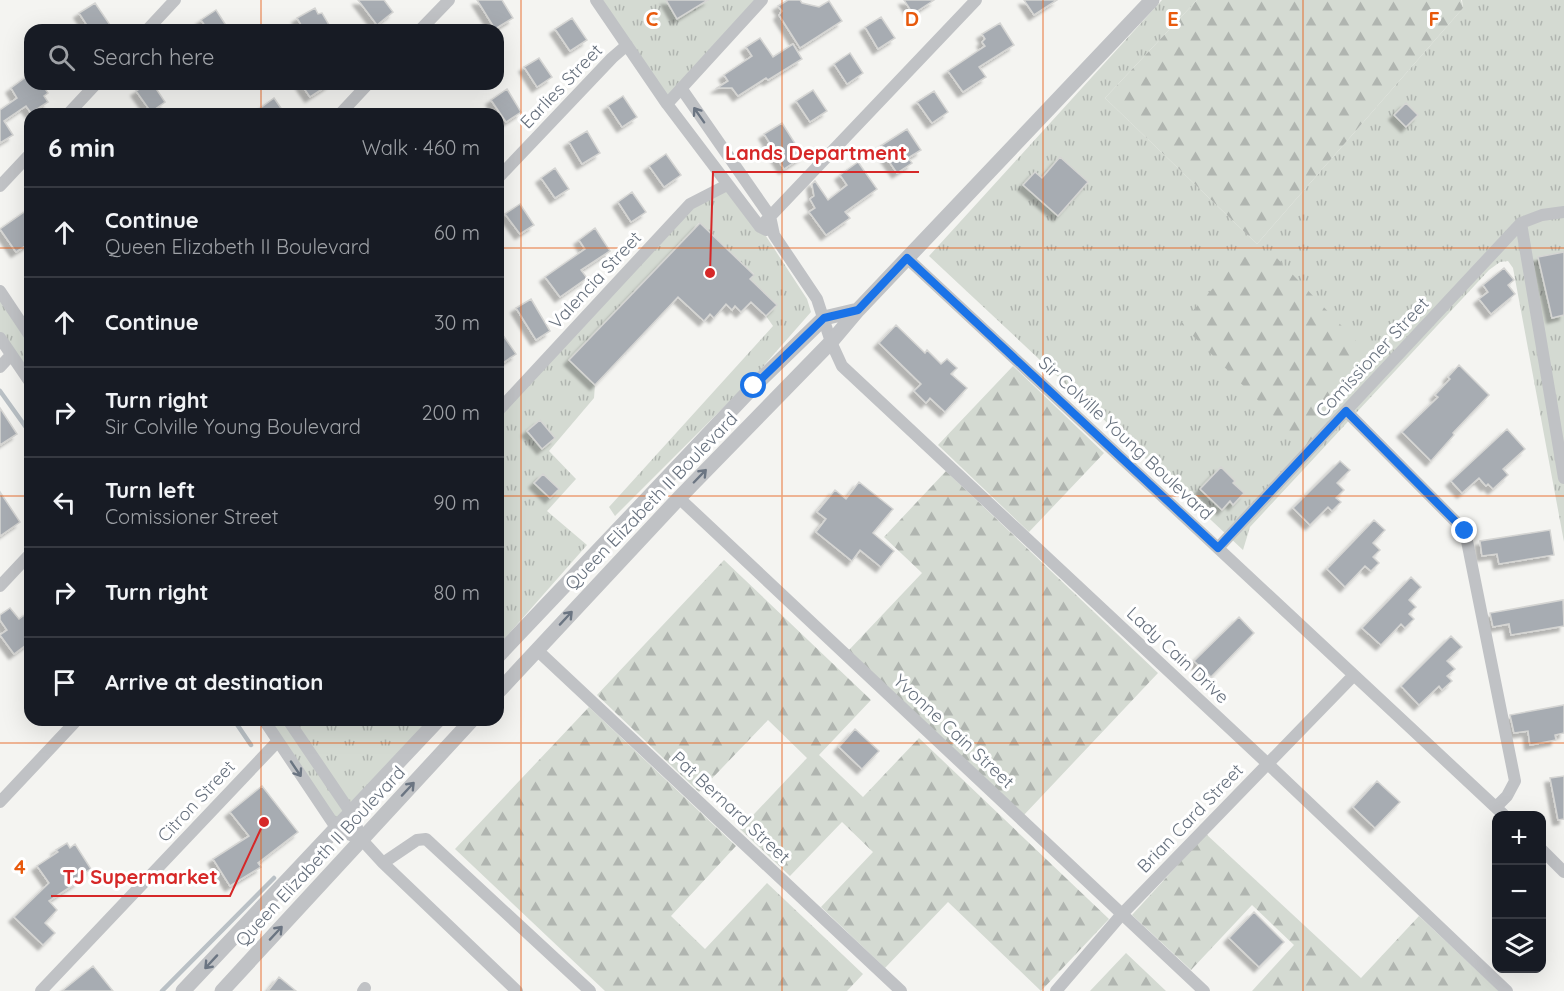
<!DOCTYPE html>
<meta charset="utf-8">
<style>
:root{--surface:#171b24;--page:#242831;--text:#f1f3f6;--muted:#9ea1a6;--line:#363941}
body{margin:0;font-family:Quicksand,sans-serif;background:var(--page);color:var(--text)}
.controls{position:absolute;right:18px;bottom:18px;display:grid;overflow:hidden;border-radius:12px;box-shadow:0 6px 24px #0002}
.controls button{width:54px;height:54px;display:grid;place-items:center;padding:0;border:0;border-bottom:2px solid var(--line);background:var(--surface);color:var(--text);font:30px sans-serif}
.stop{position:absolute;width:18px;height:18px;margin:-14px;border:4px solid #1a73e8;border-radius:50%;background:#fff}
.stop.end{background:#1a73e8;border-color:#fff;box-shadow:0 2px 6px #0008}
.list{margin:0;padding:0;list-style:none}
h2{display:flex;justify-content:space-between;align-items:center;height:78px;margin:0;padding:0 24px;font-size:26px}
h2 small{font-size:20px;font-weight:400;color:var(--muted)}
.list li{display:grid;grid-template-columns:39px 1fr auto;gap:18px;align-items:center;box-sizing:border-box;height:90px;padding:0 24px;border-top:2px solid var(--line)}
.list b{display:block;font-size:22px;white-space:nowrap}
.list p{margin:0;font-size:20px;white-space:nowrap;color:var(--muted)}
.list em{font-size:20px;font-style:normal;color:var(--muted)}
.icon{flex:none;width:33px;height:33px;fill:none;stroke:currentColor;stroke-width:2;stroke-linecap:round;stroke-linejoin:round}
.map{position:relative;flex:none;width:1564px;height:991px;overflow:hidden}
.search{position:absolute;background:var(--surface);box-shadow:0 6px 24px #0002;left:24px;top:24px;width:480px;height:66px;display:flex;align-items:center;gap:15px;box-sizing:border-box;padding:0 21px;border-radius:18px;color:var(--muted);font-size:22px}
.panel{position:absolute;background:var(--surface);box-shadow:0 6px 24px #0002;left:24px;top:108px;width:480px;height:618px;border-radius:18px}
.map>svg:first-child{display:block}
.grass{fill:url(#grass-tufts)}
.forest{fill:url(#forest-firs)}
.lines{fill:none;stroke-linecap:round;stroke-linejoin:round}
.stream{stroke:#b9c0c5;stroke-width:4.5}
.building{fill:#a7acb2;stroke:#d5d5d3;stroke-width:1.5;filter:url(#shadow)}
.minor{stroke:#c0c2c5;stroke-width:12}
.tertiary{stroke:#c0c2c5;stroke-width:15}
.oneway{stroke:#6b7582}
.route{stroke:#1a73e8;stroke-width:8}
.grid{fill:none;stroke:#e8590c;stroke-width:1.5;stroke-opacity:0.55}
.labels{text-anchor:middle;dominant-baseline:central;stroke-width:6;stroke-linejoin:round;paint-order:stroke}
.street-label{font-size:18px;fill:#67717e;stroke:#fff}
.grid-label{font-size:20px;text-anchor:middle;font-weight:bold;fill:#e8590c;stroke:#fff;stroke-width:6;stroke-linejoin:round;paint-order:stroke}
.leader{fill:none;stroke:#d62828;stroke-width:2}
.callout-dot{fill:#d62828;stroke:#fff;stroke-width:2}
.callout-label{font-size:20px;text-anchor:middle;font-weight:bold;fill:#d62828;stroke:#fff;stroke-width:6;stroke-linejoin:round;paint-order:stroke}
</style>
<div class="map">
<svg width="1564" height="991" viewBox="0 0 1564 991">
<defs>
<pattern id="grass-tufts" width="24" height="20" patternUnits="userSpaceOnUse" patternTransform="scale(1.5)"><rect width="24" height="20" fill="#d4dad2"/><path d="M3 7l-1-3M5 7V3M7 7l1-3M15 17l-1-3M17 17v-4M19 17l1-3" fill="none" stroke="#b0b5b0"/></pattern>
<pattern id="forest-firs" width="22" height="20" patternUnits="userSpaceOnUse" patternTransform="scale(1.5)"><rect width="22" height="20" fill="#d4dad2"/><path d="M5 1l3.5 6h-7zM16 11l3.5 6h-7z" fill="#b0b5b0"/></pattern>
<filter id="shadow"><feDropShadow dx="-5" dy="5" stdDeviation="1.5" flood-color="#0004"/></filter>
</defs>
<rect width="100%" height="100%" fill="#f4f4f1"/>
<!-- grass -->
<path class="grass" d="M597,0H762L667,104Z
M1162,0H1197L1105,98L1257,244L1463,8L1462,0H1564V542L1513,268L1508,261L1500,262L1489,270L1250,527L1243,550L929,256Z
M727,185L760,227L807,299L811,312L753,378L615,516L609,507L773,326L766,316L777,305L750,279L754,274L699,223L569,360L595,385L594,398L549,451L576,479L547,511L587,545L498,646V411L690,204Z
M0,291L30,336V382L0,338Z
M264,720H433L337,829Z"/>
<!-- forest -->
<path class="forest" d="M1197,0H1461L1463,8L1257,244L1105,98Z
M1273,254L1382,368L1309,451L1181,324L1241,257Z
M1013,366L1104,453L1029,532L938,445Z
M946,471L1158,673L1023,816L849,650L922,573L884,537Z
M724,560L871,700L819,755L863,797L919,738L1109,919L1041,991L948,902L885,968L821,907L873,852L842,822L790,876L740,829L807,758L768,720L699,792L597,695Z
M589,707L736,846L671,916L705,949L767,883L863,974L847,991H605L455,849Z
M1206,834L1361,978L1419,916L1499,991H1252L1294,945L1252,905L1191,970L1132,915Z
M1126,953L1166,991H1090Z"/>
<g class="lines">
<!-- stream -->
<path class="stream" d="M0,391L30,433
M234,720L251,745
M162,991L274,878"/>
</g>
<!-- building -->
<path class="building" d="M358,0H384L393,12L377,25Z
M477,0H502L513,18L495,29Z
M666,0H708L677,19Z
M788,0H800L802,3L819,7L829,1L842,21L800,48L779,15L782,11L778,6Z
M904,0H934L913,14Z
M1024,0H1057L1034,15Z
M95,3L110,25L102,30H90L79,13Z
M315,8L318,14L322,13L332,30H304L297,18Z
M216,10L229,30H208L201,20Z
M881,17L895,38L878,49L865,27Z
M572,18L587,40L570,51L555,29Z
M1000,23L1014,45L979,67L986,77L963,92L948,71L985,46L982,42L985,39L982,34Z
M760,38L773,57L793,44L802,59L768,80L766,78L738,96L732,88H717L728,81L724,75L752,56L746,47Z
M850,53L863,73L847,84L834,64Z
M539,58L552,77L537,87L524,67Z
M30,74V84H42L48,93L44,96L48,102L31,113L26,106L4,121L13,135L0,143V110L17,98L11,88Z
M147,84H153L165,102L151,112L136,91Z
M301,84H330L310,97Z
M507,89L521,112L506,122L491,100Z
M813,90L827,111L810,122L796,101Z
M934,91L948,112L932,123L917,102Z
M623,96L637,117L622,127L608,106Z
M274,98L285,114H252Z
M1406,103L1418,115L1406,127L1394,115Z
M782,123L803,156L784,169L769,146L771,145L764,134Z
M907,129L921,150L908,158L912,163L897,173L879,147Z
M587,131L600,153L582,164L569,142Z
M666,154L681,175L664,187L649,166Z
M1060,157L1088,182L1058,216L1023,185L1035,172L1042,178Z
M858,162L877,189L845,212L850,218L826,235L809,212L815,208L810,199L814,196L812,184L815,181L828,200L847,185L840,175Z
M555,168L569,189L555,198L541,178Z
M632,192L646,212L631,222L618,202Z
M520,204L534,225L520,234L505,214Z
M30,208V243L16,252L0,229Z
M700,223L754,275L750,279L777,305L766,316L751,302L741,312L735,306L732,310L726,304L714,318L710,314L704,321L678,297L595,385L569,360Z
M595,228L610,251L581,270L587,278L560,297L545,277L585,249L579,240Z
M1564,252V315L1552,318L1538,257Z
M1504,268L1514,280L1508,285L1515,294L1491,314L1479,299L1488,292L1483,285Z
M531,299L550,331L536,340L516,308Z
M896,325L925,353L927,350L941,364L947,359L957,368L951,374L967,388L945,412L930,398L926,403L914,391L921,384L879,343Z
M498,328L516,354L498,366Z
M1459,365L1489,395L1453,433L1454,435L1431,461L1402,432L1438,397L1435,395L1450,379L1448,377Z
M0,408L17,434L0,445Z
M540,420L555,438L542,449L527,431Z
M1507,429L1525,449L1503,469L1508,475L1493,489L1488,484L1486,486L1479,478L1462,493L1451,481Z
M1340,461L1350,470L1337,483L1344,490L1336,498L1341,502L1332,511L1328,507L1310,525L1293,508Z
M1221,467L1235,481L1233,483L1244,493L1233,505L1230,501L1222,510L1200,489Z
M543,474L559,489L550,498L534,483Z
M859,482L893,509L873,533L894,551L881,567L860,550L852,561L816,532L826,519L817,512L835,490L846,499Z
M0,492L20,522L0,536Z
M1374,520L1385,530L1373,543L1380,550L1373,557L1379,563L1371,571L1365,566L1345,587L1327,569Z
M1550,530L1554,555L1499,564L1497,554L1482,556L1480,541Z
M1411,577L1421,587L1409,600L1416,607L1409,614L1414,619L1405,628L1401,624L1381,645L1362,628Z
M1563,600L1564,626L1511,635L1509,624L1493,627L1490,613Z
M10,608L19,619L30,611V642L14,654L0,635L7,630L0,620V615Z
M1239,617L1254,633L1211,677L1194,661Z
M1451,636L1462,647L1447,661L1455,669L1447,676L1452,681L1442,690L1439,686L1419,705L1401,686Z
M1564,705V733L1555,735L1556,740L1530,745L1528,731L1514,733L1510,715Z
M855,729L879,751L862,769L839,747Z
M1564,776V819L1558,820L1550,778Z
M1377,781L1400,802L1375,828L1353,807Z
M262,786L298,832L258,863L261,867L230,886L213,859L249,836L230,812Z
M67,843L70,848L75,844L91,869L77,878L79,881L49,901L57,910L45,923L55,933L43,945L14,917L49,883L37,866L58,852L56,850Z
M1254,912L1284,942L1259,967L1229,938Z
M93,966L113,991H62Z
M279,977L296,991H268Z"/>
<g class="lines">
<!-- minor -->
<path class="minor" d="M596,0L667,104L760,227L766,230
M147,30L175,0
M420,30L449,0
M681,88L770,216L774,235L817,299L831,342L842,366L1268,764L1507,991
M667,104L762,0
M68,114L96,84
M340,114L368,84
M498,178L612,58L627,45
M0,186L30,154
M1521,223L1564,478
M760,227L976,0
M907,258L1505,816
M0,291L30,336
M0,338L30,382
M0,367L11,355
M498,411L690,204L727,185
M1346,411L1465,531L1515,781L1507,796L1496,807
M679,498L1204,991
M1218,548L1521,223L1542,215L1564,212
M0,586L30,554
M537,650L901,991
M264,720L337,829L362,840
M288,720L351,813L362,840L383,863L517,991
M0,802L77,720
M1542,850L1564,872
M383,863L417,840L426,839L590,991
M41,991L278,741
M363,991L365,988
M1056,991L1122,914L1354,675"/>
<!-- tertiary -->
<path class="tertiary" d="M498,656L754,386L824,318L858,310
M498,692L679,498L831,342L858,310L1152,0
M183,991L438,720
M222,991L472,720"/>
</g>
<!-- one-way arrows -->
<defs><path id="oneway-shaft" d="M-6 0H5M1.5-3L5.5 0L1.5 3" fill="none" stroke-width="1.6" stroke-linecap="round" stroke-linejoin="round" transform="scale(1.5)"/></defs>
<g class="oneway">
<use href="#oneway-shaft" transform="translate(699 115) rotate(-125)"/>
<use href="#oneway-shaft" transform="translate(700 476) rotate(-46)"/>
<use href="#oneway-shaft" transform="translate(566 618) rotate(-47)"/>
<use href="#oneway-shaft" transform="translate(296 769) rotate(56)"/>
<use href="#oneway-shaft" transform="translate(408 789) rotate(-47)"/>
<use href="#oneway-shaft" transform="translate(276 933) rotate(-47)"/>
<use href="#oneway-shaft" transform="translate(211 962) rotate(133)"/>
</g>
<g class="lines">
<!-- route -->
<path class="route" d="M754,386L824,318L858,310L907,258L1218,548L1346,411L1465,531"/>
</g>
<!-- grid -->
<path class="grid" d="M261,0V30M521,0V991M782,0V991M1043,0V991M1303,0V991M261,84V114M0,248H30M498,248H1564M0,496H30M498,496H1564M261,720V991M0,743H1564"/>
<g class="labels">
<!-- street labels -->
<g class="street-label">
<text transform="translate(561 86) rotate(-46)">Earlies Street</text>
<text transform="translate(595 280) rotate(-47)">Valencia Street</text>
<text transform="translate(1372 357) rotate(-47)">Comissioner Street</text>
<text transform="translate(1126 438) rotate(43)">Sir Colville Young Boulevard</text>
<text transform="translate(651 501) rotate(-46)">Queen Elizabeth II Boulevard</text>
<text transform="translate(1178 655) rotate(43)">Lady Cain Drive</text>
<text transform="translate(954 731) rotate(43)">Yvonne Cain Street</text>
<text transform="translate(196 801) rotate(-47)">Citron Street</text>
<text transform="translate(731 807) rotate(43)">Pat Bernard Street</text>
<text transform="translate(1190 818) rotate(-46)">Brian Card Street</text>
<text transform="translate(320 856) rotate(-47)">Queen Elizabeth II Boulevard</text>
</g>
</g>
<g class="grid-label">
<text x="652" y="26">C</text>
<text x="912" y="26">D</text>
<text x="1173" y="26">E</text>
<text x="1434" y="26">F</text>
<text x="20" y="874">4</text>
</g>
<!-- callouts -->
<path class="leader" d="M710 273L713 172H919M264 822L230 896H51"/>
<g class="callout-dot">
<circle cx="710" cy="273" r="6"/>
<circle cx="264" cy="822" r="6"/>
</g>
<g class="callout-label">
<text x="816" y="160">Lands Department</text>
<text x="140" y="884">TJ Supermarket</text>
</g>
</svg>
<div class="controls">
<button>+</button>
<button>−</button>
<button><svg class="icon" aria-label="layers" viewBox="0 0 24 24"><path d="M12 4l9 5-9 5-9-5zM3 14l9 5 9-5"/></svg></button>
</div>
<div class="stop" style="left:754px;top:386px"></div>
<div class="stop end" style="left:1465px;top:531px"></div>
<div class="search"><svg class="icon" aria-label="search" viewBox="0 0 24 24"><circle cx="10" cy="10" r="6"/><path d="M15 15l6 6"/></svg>Search here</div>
<section class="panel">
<h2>6 min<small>Walk · 460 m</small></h2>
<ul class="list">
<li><svg class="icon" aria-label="ahead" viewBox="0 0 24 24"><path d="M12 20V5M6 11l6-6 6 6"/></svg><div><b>Continue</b><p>Queen Elizabeth II Boulevard</p></div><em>60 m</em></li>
<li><svg class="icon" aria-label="ahead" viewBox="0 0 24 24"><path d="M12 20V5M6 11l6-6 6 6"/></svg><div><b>Continue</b></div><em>30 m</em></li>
<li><svg class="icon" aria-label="right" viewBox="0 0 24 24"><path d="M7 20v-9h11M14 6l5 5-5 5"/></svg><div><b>Turn right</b><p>Sir Colville Young Boulevard</p></div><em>200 m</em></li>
<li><svg class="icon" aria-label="left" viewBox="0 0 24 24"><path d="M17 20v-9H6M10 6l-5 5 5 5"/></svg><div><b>Turn left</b><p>Comissioner Street</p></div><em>90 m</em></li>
<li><svg class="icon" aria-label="right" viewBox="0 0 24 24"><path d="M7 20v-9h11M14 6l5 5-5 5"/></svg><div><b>Turn right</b></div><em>80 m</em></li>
<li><svg class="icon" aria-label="arrive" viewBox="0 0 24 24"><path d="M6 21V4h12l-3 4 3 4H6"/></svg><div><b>Arrive at destination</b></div></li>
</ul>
</section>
</div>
